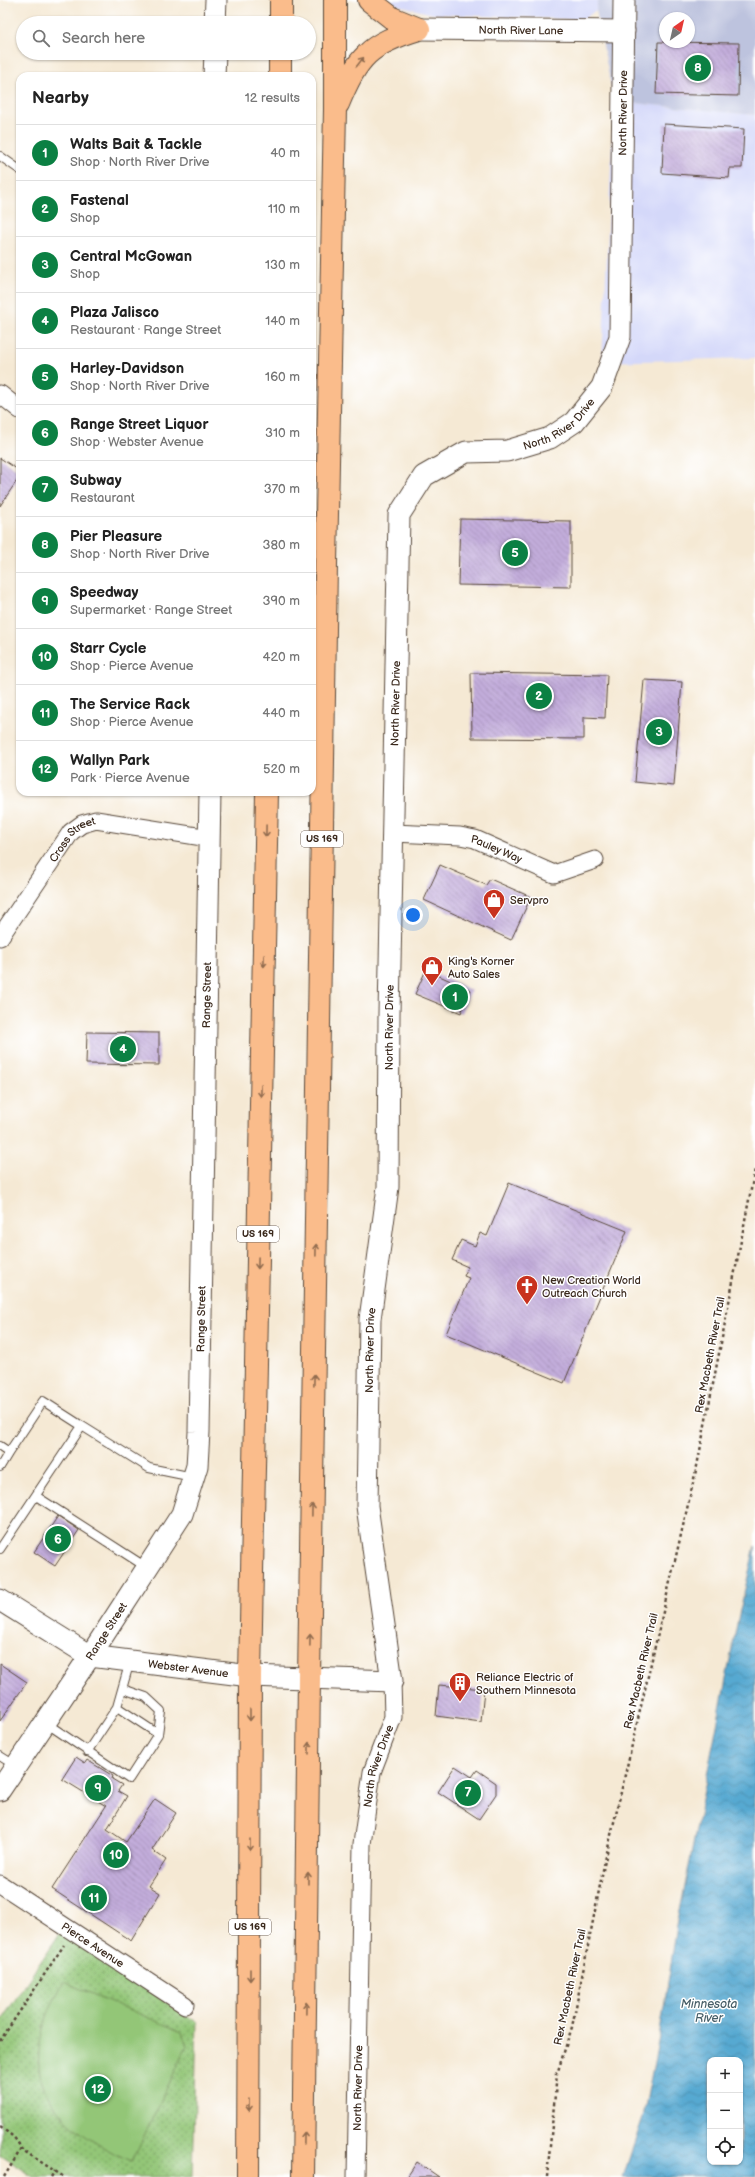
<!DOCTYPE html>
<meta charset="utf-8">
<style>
:root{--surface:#fff;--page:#f6f6f6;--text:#222;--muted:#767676;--line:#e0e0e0;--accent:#0b8043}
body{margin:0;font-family:"Balsamiq Sans",sans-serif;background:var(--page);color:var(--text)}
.controls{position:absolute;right:12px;bottom:12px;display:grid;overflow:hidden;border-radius:8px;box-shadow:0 1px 3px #0004}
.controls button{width:36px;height:36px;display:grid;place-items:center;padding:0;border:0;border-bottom:1px solid var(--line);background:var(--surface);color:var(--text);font:20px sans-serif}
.compass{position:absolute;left:659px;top:12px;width:36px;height:36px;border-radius:50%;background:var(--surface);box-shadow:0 1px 3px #0004;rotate:34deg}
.you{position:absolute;left:413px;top:915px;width:14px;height:14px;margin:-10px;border:3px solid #fff;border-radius:50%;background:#1a73e8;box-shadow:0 0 0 6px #1a73e833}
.badge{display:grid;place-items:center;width:26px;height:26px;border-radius:50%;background:var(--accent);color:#fff;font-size:13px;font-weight:700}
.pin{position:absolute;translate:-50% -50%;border:2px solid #fff;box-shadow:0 1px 4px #0006}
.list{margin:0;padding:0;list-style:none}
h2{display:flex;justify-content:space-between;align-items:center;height:52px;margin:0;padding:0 16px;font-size:17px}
h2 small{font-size:13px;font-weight:400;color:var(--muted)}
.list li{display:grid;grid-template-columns:26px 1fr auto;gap:12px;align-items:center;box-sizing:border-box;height:56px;padding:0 16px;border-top:1px solid var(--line)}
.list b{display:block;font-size:15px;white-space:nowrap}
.list p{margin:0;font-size:13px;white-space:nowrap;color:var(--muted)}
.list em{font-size:13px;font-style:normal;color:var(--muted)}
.icon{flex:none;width:22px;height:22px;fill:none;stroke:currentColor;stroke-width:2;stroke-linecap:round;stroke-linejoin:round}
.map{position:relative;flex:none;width:755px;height:2177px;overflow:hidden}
.search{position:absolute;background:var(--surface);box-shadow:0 1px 3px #0004;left:16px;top:16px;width:300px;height:44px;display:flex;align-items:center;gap:10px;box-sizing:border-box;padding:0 14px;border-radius:22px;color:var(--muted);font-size:15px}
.panel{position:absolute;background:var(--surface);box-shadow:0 1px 3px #0004;left:16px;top:72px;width:300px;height:724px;border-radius:12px}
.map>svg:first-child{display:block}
.built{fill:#d4d8f9}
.industrial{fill:#bdc3de;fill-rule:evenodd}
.grass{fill:url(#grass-dots);stroke:#67784a}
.pitch{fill:#93c677;stroke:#67784a}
.water{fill:url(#water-waves);stroke:#486a78;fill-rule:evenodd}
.building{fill:url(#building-back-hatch)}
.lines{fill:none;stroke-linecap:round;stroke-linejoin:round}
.service-casing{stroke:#574739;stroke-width:10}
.minor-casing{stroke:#574739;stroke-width:19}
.tertiary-casing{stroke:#574739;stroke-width:23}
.trunk-casing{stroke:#574739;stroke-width:24}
.motorway-casing{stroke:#574739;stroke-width:24}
.path{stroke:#574739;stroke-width:2.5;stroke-dasharray:3 3;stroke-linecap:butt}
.service{stroke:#fff;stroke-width:8}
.minor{stroke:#fff;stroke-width:17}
.tertiary{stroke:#fff;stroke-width:21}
.trunk{stroke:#fabc8b;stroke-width:22}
.motorway{stroke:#fabc8b;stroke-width:22}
.oneway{stroke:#916c4f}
.labels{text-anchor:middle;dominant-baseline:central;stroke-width:3;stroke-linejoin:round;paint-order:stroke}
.shield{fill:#fff;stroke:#766a62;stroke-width:1}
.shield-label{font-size:10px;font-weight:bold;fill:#3b2a1e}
.street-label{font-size:11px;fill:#3b2a1e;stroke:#fff}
.poi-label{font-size:11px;fill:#3b2a1e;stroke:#fff;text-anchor:start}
.water-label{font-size:12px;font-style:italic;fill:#465d66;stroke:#fff}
</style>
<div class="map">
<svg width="755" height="2177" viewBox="0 0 755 2177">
<defs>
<pattern id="grass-dots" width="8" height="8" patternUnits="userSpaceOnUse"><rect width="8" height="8" fill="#93c677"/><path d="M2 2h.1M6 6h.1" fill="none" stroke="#79a161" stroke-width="1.8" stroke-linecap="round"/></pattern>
<pattern id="water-waves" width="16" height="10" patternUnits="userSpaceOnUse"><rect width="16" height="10" fill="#56a9d1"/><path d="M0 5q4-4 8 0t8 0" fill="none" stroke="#488aa9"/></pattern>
<pattern id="building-back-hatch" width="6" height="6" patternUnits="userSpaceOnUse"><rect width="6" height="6" fill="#c3addc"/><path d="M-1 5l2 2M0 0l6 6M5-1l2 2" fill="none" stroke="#a08db2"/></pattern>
</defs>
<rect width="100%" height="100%" fill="#fff"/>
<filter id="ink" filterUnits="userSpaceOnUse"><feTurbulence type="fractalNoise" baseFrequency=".025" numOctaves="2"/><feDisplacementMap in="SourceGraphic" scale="8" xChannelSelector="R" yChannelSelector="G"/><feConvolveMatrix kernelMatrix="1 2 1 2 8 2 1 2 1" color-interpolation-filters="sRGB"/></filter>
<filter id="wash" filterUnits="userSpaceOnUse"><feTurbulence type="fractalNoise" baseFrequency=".012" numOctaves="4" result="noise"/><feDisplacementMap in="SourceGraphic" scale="16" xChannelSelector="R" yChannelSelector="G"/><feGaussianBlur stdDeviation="0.9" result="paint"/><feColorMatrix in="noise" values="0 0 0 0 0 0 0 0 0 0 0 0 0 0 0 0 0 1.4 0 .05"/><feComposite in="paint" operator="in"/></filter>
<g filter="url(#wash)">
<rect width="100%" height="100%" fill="#f5e9d4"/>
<!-- built -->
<path class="built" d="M388,0H598L596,10L583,20L433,14L396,5Z
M614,101L755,115V358L602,362Z"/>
<!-- industrial -->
<path class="industrial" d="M598,0H755V115L614,101L596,10ZM665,18H689V42H665Z"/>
<!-- grass -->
<path class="grass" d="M60,1933L197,2022L193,2177H34L0,2155V2022Z"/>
<!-- pitch -->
<path class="pitch" d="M64,1982L182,2032L187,2046L132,2161C99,2148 59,2123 44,2088C30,2054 46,2011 64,1982Z"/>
<!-- water -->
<path class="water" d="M755,1546V2177H623L643,2117L660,2032L677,1926L738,1619ZM710,2060H740V2162H710Z"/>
<g id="blocks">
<!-- building -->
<path class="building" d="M658,42L739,43L738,96L656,94Z
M664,124L744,129L742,168H730L729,178L662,173Z
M0,458L20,471V476L0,506Z
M460,519L571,521V587L458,585Z
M471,673L607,675L605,718L584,717V739L472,738Z
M644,680L682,682L674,786L635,782Z
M440,865L486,885L490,879L531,897L511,940L424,900Z
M426,970L471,990L461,1013L415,994Z
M87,1032L159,1033V1065L86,1064Z
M509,1183L627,1231L564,1383L446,1334L469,1278L464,1276L468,1267L452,1260L461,1240L475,1246L480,1233L487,1236Z
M58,1516L79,1530L55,1566L34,1552Z
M0,1664L27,1682L0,1721Z
M439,1685L484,1689L481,1722L436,1716Z
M76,1757L85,1763L87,1760L113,1776L112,1779L122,1785L118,1791L127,1796L107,1829L126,1842L155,1799L176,1813L152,1850L166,1860L149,1886L160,1893L131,1941L52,1889L106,1806L62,1779Z
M455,1766L472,1777L477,1770L496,1783V1794L479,1819L438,1792Z
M417,2162L439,2177H407Z"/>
</g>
</g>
<g filter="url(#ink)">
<use href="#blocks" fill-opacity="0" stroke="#574739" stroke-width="1"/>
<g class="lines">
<!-- service casing -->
<g class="service-casing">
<path id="service" d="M0,156L20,170
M0,1446L9,1452L0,1467
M9,1452L43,1401L82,1426
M36,1496L146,1567
M0,1549L82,1426L149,1468L193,1477
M123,1689L146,1697L161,1711L158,1734
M46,1723L129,1779L158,1734L117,1707L130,1661
M87,1752L117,1707
M0,1756L16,1766"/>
</g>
<!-- minor casing -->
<g class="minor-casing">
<g id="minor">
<path d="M0,394L20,410"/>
<path id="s1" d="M393,833L460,836L475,839L554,874L595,860"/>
<path id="s2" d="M0,937L71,832L82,824L96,820L209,838"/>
<path id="s3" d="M0,1884L185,2005"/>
<path id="s4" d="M356,2177L362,1844L372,1772L393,1717L392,1681"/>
</g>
</g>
<!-- tertiary casing -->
<g class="tertiary-casing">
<g id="tertiary">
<path d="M215,23L216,0"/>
<path id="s5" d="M419,29L624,31"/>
<path d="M214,76L215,53"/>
<path id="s6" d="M0,1600L90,1656L250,1676L392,1681L367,1506L370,1319L388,1187L389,1014L399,515L424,476L466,452L507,451L550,438L574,422L602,387L620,337L624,0"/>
<path id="s7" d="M0,1790L90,1656L182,1514L197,1466L199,1432L210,792"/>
</g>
</g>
<!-- trunk casing -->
<g class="trunk-casing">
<path id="trunk" d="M369,0L392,18L419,29
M281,23V0
M280,76V53
M338,104C358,56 369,44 419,29
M250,1676L267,792
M309,1679L326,564L335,109V0"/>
</g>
<!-- motorway casing -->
<g class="motorway-casing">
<path id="motorway" d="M248,2177L250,1676
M303,2177L309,1679"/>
</g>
<!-- path -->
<path class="path" d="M0,2041L64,1945
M0,2127C9,2133 17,2138 21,2149L64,2177
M4,2177L21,2149
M51,2177L55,2171
M547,2177L557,2074L572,2027L604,1865L697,1466L755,1169"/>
<!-- service -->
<use href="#service" class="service"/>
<!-- minor -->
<use href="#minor" class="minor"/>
<!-- tertiary -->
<use href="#tertiary" class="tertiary"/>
<!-- trunk -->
<use href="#trunk" class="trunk"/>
<!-- motorway -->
<use href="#motorway" class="motorway"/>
</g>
<!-- one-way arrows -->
<defs><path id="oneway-shaft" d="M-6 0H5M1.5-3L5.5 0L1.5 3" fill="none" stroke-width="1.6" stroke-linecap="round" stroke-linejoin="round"/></defs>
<g class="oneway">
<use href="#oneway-shaft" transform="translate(360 62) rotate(-52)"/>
<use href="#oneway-shaft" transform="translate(266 831) rotate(91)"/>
<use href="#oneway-shaft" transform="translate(264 961) rotate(91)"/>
<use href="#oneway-shaft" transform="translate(261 1091) rotate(91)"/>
<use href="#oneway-shaft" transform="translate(316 1250) rotate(-89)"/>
<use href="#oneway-shaft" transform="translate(258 1263) rotate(91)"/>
<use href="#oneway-shaft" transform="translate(314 1380) rotate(-89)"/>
<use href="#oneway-shaft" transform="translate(312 1510) rotate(-89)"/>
<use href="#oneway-shaft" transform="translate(310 1640) rotate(-89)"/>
<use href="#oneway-shaft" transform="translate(250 1715) rotate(90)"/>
<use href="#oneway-shaft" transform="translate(309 1748) rotate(-90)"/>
<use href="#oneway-shaft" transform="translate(250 1845) rotate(90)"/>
<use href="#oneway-shaft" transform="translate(308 1878) rotate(-90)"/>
<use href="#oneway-shaft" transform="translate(250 1975) rotate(90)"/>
<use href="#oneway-shaft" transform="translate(306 2008) rotate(-89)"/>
<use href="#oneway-shaft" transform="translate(249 2105) rotate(90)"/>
<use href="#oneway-shaft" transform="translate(304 2138) rotate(-89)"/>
</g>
</g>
<!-- icons -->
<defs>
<g id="shop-pin" transform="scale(1.15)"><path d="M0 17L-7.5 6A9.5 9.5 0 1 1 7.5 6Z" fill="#c8321e" stroke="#fff"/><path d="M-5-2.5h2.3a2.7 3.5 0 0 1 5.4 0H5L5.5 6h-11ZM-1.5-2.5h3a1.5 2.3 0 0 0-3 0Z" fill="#fff"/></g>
<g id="church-pin" transform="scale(1.15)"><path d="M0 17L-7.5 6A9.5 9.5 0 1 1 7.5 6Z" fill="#c8321e" stroke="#fff"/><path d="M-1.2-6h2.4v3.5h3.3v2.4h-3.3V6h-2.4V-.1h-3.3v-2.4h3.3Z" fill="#fff"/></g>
<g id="building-pin" transform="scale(1.15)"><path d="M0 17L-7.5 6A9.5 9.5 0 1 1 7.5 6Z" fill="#c8321e" stroke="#fff"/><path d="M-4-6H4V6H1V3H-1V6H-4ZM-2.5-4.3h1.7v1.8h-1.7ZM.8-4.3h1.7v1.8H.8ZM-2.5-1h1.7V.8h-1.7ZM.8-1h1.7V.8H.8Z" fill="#fff"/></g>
</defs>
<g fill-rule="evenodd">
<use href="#shop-pin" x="494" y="900"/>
<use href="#shop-pin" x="432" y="967"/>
<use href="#church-pin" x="527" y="1286"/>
<use href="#building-pin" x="460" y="1683"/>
</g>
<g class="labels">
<!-- shield labels -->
<g class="shield">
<rect x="301" y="831" width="42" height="16" rx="3"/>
<rect x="237" y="1226" width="42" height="16" rx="3"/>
<rect x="229" y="1919" width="42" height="16" rx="3"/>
</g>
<g class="shield-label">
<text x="322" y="839">US 169</text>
<text x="258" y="1234">US 169</text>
<text x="250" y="1927">US 169</text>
</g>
<!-- street labels -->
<g class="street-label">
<text stroke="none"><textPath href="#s5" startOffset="102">North River Lane</textPath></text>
<text stroke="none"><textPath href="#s6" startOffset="2110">North River Drive</textPath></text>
<text stroke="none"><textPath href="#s6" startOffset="1774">North River Drive</textPath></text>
<text stroke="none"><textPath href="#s6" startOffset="1390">North River Drive</textPath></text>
<text stroke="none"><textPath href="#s2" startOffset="123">Cross Street</textPath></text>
<text stroke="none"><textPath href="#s1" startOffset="106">Pauley Way</textPath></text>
<text stroke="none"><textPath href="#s7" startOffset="852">Range Street</textPath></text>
<text stroke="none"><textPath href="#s6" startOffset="1066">North River Drive</textPath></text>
<text stroke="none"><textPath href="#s7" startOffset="528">Range Street</textPath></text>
<text stroke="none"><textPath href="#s6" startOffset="742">North River Drive</textPath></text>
<text transform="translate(710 1355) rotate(-79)">Rex Macbeth River Trail</text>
<text stroke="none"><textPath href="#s7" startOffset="191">Range Street</textPath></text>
<text stroke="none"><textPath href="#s6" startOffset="205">Webster Avenue</textPath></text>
<text transform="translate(641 1671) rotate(-77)">Rex Macbeth River Trail</text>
<text stroke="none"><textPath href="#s4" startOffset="413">North River Drive</textPath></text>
<text stroke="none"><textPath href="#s3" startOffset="111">Pierce Avenue</textPath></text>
<text transform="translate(570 1987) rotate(-78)">Rex Macbeth River Trail</text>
<text stroke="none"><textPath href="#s4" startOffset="89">North River Drive</textPath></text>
</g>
<!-- poi labels -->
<g class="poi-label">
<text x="510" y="900">Servpro</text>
<text x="448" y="961">King's Korner<tspan x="448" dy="13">Auto Sales</tspan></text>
<text x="542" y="1280">New Creation World<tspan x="542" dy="13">Outreach Church</tspan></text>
<text x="476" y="1677">Reliance Electric of<tspan x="476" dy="13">Southern Minnesota</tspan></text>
</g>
<!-- water labels -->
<g class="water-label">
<text x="709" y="2004">Minnesota<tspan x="709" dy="14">River</tspan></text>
</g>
</g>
</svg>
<div class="controls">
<button>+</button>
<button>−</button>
<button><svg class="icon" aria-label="locate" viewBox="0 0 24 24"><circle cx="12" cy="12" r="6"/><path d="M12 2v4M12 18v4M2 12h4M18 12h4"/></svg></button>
</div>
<svg class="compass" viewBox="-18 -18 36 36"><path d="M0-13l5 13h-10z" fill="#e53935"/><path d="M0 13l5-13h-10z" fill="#767676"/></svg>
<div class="you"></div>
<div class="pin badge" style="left:455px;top:997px">1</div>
<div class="pin badge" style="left:539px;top:696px">2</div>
<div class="pin badge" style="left:659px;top:732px">3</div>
<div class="pin badge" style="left:123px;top:1049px">4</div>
<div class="pin badge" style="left:515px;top:553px">5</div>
<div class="pin badge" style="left:58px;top:1539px">6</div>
<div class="pin badge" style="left:468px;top:1793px">7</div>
<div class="pin badge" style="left:698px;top:68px">8</div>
<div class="pin badge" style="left:98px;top:1788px">9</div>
<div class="pin badge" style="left:116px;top:1855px">10</div>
<div class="pin badge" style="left:94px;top:1898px">11</div>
<div class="pin badge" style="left:98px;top:2089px">12</div>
<div class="search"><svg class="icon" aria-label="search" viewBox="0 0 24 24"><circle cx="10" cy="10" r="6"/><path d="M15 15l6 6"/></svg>Search here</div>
<section class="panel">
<h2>Nearby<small>12 results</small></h2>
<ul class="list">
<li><span class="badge">1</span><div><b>Walts Bait &amp; Tackle</b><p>Shop · North River Drive</p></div><em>40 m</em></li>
<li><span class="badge">2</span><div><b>Fastenal</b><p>Shop</p></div><em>110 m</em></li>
<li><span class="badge">3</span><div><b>Central McGowan</b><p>Shop</p></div><em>130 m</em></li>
<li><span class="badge">4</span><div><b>Plaza Jalisco</b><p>Restaurant · Range Street</p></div><em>140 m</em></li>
<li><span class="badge">5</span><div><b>Harley-Davidson</b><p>Shop · North River Drive</p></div><em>160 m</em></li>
<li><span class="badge">6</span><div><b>Range Street Liquor</b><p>Shop · Webster Avenue</p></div><em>310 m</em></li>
<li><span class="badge">7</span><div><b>Subway</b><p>Restaurant</p></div><em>370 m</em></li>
<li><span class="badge">8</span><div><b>Pier Pleasure</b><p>Shop · North River Drive</p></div><em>380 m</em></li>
<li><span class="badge">9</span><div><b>Speedway</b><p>Supermarket · Range Street</p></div><em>390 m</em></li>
<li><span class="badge">10</span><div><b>Starr Cycle</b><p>Shop · Pierce Avenue</p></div><em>420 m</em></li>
<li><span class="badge">11</span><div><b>The Service Rack</b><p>Shop · Pierce Avenue</p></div><em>440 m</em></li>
<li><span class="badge">12</span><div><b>Wallyn Park</b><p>Park · Pierce Avenue</p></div><em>520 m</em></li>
</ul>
</section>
</div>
